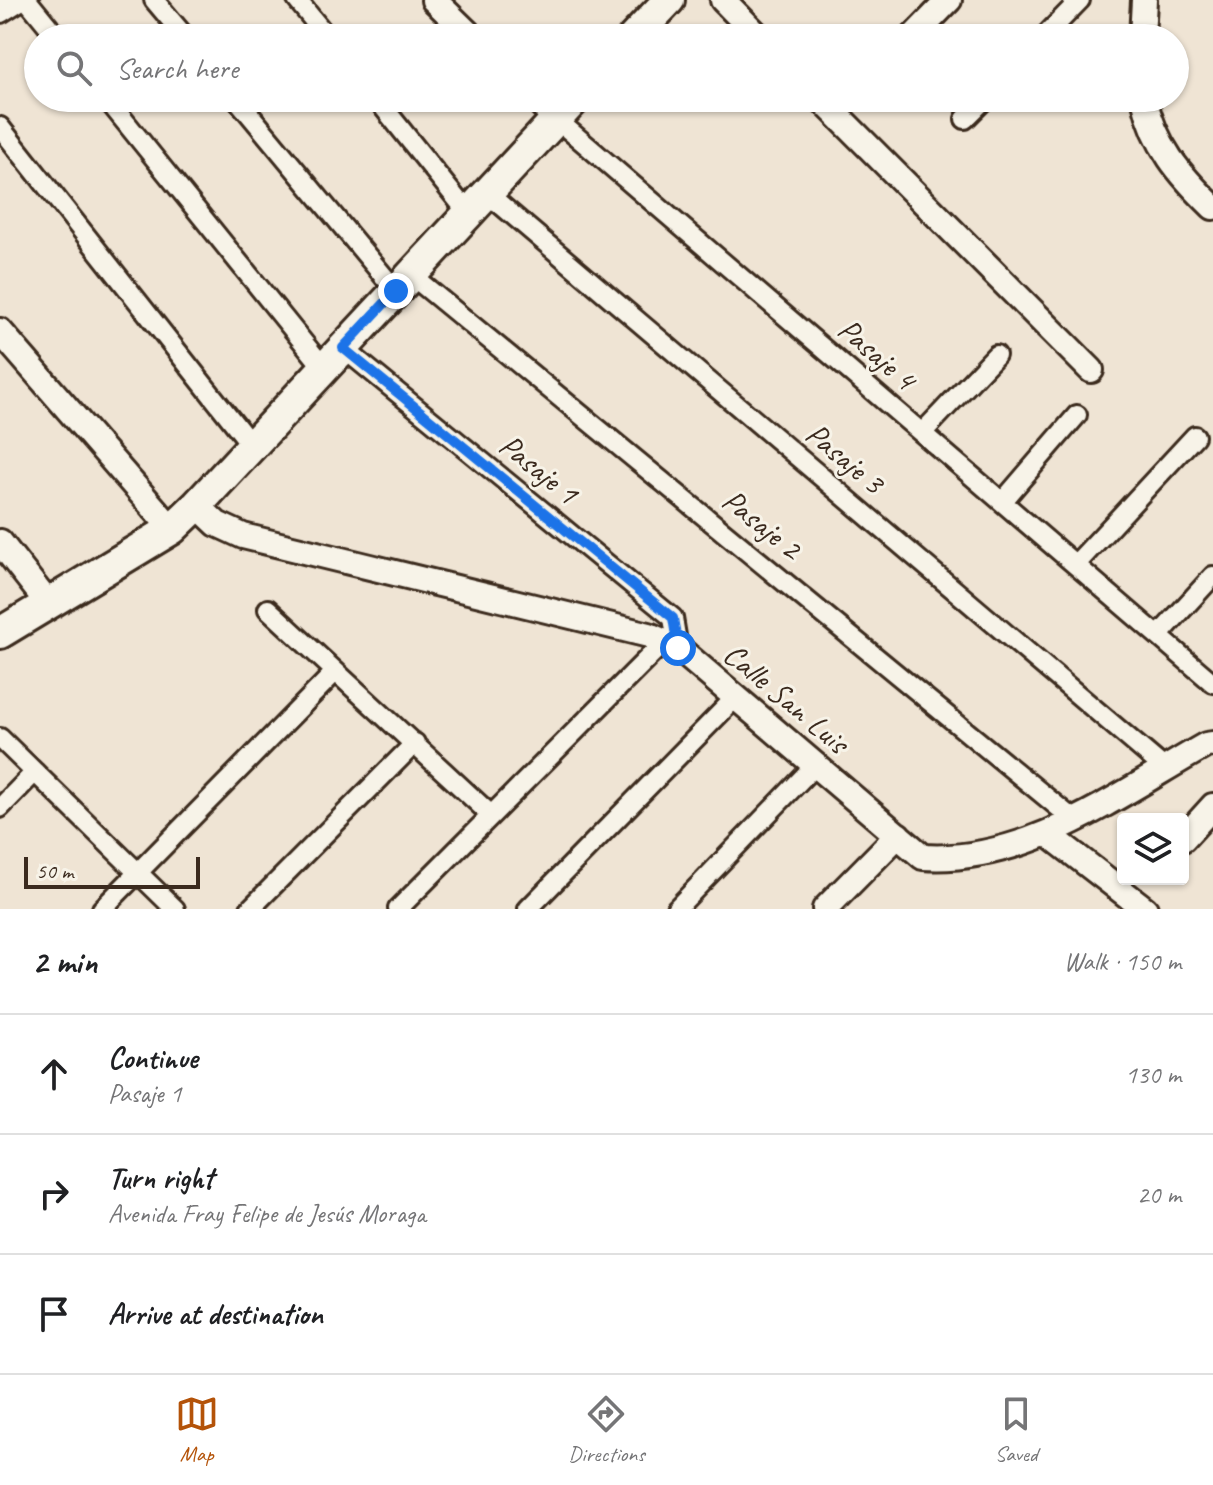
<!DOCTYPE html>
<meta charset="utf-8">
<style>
:root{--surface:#fff;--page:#f6f6f6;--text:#202124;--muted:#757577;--line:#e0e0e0;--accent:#b45309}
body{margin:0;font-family:Caveat,sans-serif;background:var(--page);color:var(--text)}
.controls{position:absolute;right:24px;bottom:24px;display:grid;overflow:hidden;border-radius:8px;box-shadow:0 2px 6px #0004}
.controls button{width:72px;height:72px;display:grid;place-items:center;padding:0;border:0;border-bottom:2px solid var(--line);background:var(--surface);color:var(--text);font:40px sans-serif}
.scale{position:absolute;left:24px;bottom:20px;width:176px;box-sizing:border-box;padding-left:8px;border:4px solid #3b2a1e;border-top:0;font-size:22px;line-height:28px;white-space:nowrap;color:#3b2a1e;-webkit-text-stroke:6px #f7f3e8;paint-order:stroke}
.stop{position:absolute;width:24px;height:24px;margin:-18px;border:6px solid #1a73e8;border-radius:50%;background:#fff}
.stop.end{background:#1a73e8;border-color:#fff;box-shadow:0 2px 8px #0008}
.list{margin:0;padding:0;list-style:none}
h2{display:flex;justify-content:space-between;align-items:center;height:104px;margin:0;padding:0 32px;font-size:34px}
h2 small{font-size:26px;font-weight:400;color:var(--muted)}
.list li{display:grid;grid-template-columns:52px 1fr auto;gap:24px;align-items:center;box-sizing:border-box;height:120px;padding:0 32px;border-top:2px solid var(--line)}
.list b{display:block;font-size:30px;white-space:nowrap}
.list p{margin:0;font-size:26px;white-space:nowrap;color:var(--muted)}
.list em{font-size:26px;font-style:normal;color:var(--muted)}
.icon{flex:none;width:44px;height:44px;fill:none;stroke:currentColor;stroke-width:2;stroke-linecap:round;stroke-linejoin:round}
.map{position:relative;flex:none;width:1213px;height:909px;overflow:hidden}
.search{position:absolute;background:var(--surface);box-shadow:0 2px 6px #0004;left:24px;right:24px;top:24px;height:88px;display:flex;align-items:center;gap:20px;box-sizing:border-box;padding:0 28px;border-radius:44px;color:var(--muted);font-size:30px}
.sheet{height:464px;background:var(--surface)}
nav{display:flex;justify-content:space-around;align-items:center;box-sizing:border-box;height:112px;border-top:2px solid var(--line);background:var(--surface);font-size:22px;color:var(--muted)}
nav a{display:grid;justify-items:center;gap:4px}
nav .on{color:var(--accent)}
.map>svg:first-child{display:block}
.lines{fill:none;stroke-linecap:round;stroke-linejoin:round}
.pedestrian-casing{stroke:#3b2a1e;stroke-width:24}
.minor-casing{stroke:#3b2a1e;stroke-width:30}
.tertiary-casing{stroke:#3b2a1e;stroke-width:36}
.pedestrian{stroke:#f7f3e8;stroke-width:18}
.minor{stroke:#f7f3e8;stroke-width:24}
.tertiary{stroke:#f7f3e8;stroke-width:30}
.route{stroke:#1a73e8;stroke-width:10}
.labels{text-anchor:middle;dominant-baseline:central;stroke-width:6;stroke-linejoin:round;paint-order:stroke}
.street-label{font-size:32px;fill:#3b2a1e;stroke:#f7f3e8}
</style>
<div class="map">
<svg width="1213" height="909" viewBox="0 0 1213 909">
<rect width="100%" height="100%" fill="#efe4d4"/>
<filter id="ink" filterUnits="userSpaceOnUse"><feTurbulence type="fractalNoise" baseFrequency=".0125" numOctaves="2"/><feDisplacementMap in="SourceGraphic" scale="16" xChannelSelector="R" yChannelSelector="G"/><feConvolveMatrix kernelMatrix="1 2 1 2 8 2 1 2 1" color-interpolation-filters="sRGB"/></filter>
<g filter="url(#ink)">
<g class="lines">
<!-- pedestrian casing -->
<g class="pedestrian-casing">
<path id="pedestrian" d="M27,0L58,38
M154,0L186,38
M297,0L328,38
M1043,38L1080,0
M106,98L324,368
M236,98L396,291
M376,98L468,213
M556,119L1213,683
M965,119L986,98
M0,127L252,446
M487,193L1164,768
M411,275L1074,820
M343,348L673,618L678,648
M922,433L996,355
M1003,501L1077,415
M1076,564L1195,436
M268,609L491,815
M1159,635L1213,576
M0,738L175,909
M0,808L35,772
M102,909L335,672
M250,909L415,743
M398,909L664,642
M528,909L736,697
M676,909L815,765"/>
</g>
<!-- minor casing -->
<g class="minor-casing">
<path id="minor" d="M434,0L473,38
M723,0L760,38
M0,10L16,0
M912,38L949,0
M1142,38L1144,0
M535,98L556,119
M820,98L1091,370
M1144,98C1155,146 1179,174 1213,207
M0,331L172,529
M197,505L217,524L243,536L649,635L678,648L923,857C1027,864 1119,794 1206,745L1213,744
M0,542L47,602
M1048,834L1145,909
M1183,839L1213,806
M825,909L898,835"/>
</g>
<!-- tertiary casing -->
<g class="tertiary-casing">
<path id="tertiary" d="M633,38L669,0
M0,633L172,529L197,505L576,98"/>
</g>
<!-- pedestrian -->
<use href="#pedestrian" class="pedestrian"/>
<!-- minor -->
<use href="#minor" class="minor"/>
<!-- tertiary -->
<use href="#tertiary" class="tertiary"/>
</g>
</g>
<g class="lines" filter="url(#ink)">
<!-- route -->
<path class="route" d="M396,291L343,348L673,618L678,648"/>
</g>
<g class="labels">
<!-- street labels -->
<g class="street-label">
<text transform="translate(877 354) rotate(41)">Pasaje 4</text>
<text transform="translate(845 458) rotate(40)">Pasaje 3</text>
<text transform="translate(539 469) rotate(39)">Pasaje 1</text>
<text transform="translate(762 524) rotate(39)">Pasaje 2</text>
<text transform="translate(786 698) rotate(40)">Calle San Luis</text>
</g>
</g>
</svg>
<div class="controls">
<button><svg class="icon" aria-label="layers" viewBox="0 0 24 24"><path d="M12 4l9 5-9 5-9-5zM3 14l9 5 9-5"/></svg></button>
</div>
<div class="scale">50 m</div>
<div class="stop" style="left:678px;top:648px"></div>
<div class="stop end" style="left:396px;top:291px"></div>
<div class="search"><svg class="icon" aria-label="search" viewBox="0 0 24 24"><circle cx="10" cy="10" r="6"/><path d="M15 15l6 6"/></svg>Search here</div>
</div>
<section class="sheet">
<h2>2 min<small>Walk · 150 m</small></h2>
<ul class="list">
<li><svg class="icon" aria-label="ahead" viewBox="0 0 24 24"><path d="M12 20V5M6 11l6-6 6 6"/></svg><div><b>Continue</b><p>Pasaje 1</p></div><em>130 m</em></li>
<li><svg class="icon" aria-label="right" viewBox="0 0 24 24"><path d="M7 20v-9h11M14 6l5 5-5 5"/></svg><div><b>Turn right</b><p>Avenida Fray Felipe de Jesús Moraga</p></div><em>20 m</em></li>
<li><svg class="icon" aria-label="arrive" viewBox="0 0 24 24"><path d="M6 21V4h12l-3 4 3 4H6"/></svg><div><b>Arrive at destination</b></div></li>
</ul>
</section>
<nav>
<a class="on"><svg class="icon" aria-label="map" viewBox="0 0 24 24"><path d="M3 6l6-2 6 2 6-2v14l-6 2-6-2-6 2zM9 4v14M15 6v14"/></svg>Map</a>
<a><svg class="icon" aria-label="directions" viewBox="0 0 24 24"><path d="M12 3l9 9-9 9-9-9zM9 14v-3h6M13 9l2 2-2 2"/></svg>Directions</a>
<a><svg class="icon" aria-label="saved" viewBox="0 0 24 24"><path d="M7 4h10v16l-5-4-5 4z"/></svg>Saved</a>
</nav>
